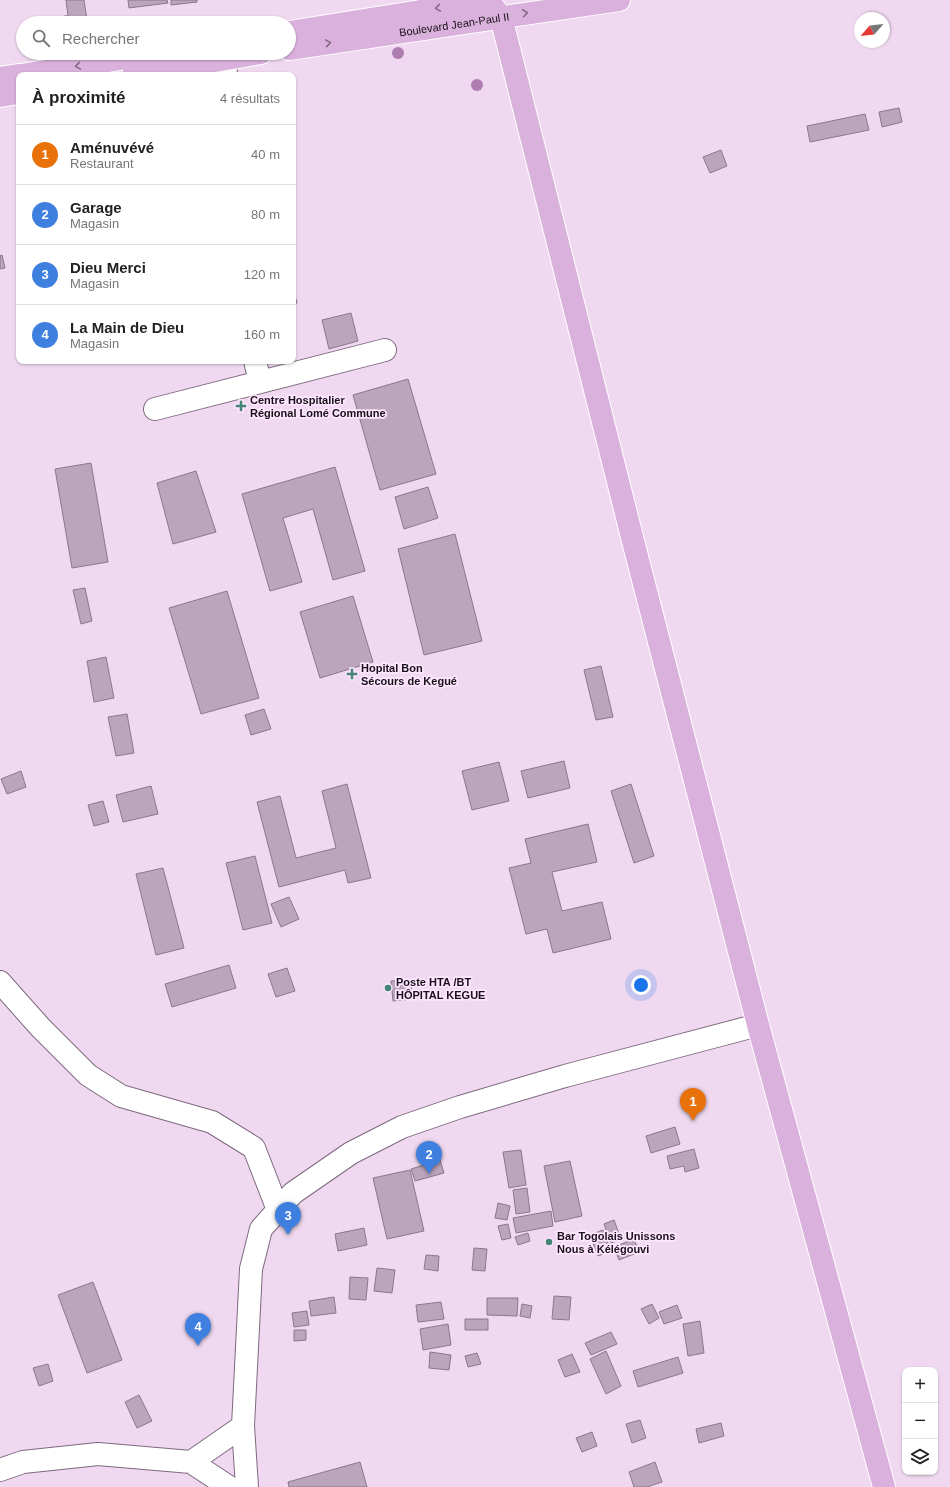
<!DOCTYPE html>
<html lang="fr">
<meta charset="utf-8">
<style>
:root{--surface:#fff;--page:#f2f2f2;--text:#222;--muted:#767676;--line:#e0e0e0;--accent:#111827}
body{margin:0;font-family:Helvetica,sans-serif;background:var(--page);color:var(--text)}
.controls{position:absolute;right:12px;bottom:12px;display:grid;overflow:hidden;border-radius:8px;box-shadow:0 1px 3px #0004}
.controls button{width:36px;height:36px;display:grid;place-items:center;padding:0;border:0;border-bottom:1px solid var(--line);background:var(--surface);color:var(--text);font:20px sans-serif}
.compass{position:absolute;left:854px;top:12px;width:36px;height:36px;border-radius:50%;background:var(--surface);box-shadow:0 1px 3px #0004;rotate:243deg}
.you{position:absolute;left:641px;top:985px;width:14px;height:14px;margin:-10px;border:3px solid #fff;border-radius:50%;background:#1a73e8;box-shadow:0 0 0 6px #1a73e833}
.badge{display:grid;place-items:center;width:26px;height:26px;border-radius:50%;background:var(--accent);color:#fff;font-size:13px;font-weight:700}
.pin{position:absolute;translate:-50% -33px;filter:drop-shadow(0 1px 2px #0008)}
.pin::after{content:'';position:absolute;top:21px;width:14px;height:12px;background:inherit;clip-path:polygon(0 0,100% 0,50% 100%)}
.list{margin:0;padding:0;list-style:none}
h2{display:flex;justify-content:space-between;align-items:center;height:52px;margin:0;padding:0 16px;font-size:17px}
h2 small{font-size:13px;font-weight:400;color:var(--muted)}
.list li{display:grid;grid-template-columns:26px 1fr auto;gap:12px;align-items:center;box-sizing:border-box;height:60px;padding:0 16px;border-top:1px solid var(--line)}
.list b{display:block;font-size:15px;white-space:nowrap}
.list p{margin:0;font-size:13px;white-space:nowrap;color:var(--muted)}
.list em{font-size:13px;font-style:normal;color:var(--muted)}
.icon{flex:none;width:22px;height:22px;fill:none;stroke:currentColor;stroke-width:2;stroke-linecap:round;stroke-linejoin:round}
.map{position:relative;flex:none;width:950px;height:1487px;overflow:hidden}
.search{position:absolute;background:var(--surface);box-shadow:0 1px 3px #0004;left:16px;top:16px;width:280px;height:44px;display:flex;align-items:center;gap:10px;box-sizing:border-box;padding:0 14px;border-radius:22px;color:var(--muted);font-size:15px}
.panel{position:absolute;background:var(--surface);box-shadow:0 1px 3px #0004;left:16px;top:72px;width:280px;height:292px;border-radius:8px}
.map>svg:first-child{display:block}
.building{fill:#bba5bb;stroke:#8b778c}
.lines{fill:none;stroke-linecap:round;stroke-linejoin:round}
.minor-casing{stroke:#7d697e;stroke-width:24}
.major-casing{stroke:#fff;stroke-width:24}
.minor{stroke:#fff;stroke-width:22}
.major{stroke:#dab1dc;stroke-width:22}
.tree{fill:#ad7db0}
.oneway{stroke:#836984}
.poi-dot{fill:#448575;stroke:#fee6fe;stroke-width:1.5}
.labels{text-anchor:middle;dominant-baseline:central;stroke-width:3.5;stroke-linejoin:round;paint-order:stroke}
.street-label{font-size:11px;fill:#191119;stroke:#fee6fe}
.poi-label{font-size:11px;font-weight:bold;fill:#191119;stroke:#fee6fe;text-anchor:start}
</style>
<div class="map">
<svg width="950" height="1487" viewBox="0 0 950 1487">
<rect width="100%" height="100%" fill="#f0d9f0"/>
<!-- building -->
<path class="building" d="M66,0H84L87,20L65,23L64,16H68Z
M128,0H167L168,3L129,8Z
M171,0H197V2L171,5Z
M899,108L902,122L882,127L879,112Z
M865,114L869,130L810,142L807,126Z
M721,150L727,166L710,173L703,157Z
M2,255L5,268L0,269V256Z
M293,290L297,303L293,304Z
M351,313L358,341L329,349L322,320Z
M408,379L436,474L380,490L353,395Z
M91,463L108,562L72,568L55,469Z
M335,467L365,571L333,580L313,509L283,518L302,582L270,591L242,494Z
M196,471L216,532L173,544L157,483Z
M428,487L438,518L404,529L395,497Z
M455,534L482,641L424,655L398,549Z
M85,588L92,621L81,624L73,590Z
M227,591L259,698L201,714L169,608Z
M353,596L373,662L320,678L300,612Z
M106,657L114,698L94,702L87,661Z
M601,666L613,717L596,720L584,670Z
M264,709L271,729L251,735L245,715Z
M127,714L134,753L116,756L108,717Z
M564,761L570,788L528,798L521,771Z
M499,762L509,801L472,810L462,771Z
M21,771L26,787L7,794L1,779Z
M347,784L371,878L348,883L345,870L279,887L257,802L280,796L296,858L336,848L322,791Z
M631,784L654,856L634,863L611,791Z
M151,786L158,814L123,822L116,795Z
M103,801L109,822L94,826L88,805Z
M588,824L597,862L552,872L562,911L602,902L611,939L553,953L547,929L526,934L509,868L531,863L525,839Z
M255,856L272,923L243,930L226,863Z
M163,868L184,948L156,955L136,874Z
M289,897L299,919L281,927L271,904Z
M229,965L236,988L172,1007L165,984Z
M287,968L295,991L276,997L268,974Z
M411,980L412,999L393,1001L391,981Z
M675,1127L680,1144L651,1153L646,1136Z
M694,1149L699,1168L685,1172L684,1166L670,1169L667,1156Z
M521,1150L526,1185L509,1188L503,1152Z
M440,1160L444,1173L415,1181L411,1169Z
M570,1161L582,1216L555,1222L544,1166Z
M410,1170L424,1231L387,1239L373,1178Z
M527,1188L530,1212L516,1214L513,1190Z
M498,1203L510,1206L507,1220L495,1218Z
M551,1211L553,1226L516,1233L513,1218Z
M614,1220L621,1239L611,1243L604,1224Z
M508,1224L511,1238L502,1240L498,1226Z
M364,1228L367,1245L338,1251L335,1234Z
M603,1230L611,1251L598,1256L590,1235Z
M528,1233L530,1241L518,1245L515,1237Z
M634,1239L639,1252L619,1260L614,1247Z
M474,1248L487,1249L485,1271L472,1270Z
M426,1255L439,1256L438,1271L424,1269Z
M377,1268L395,1270L392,1293L374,1291Z
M350,1277L368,1278L366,1300L349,1299Z
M93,1282L122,1360L87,1373L58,1295Z
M554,1296L571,1297L569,1320L552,1319Z
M334,1297L336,1313L311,1316L309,1301Z
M487,1298H518L517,1316L487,1315Z
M441,1302L444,1319L418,1322L416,1305Z
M522,1304L532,1306L530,1318L520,1316Z
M652,1304L659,1318L649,1324L641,1309Z
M677,1305L682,1318L664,1324L659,1312Z
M307,1311L309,1325L294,1327L292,1313Z
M465,1319H488V1330H465Z
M700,1321L704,1353L688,1356L683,1324Z
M448,1324L451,1345L423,1350L420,1329Z
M294,1330H306V1340L294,1341Z
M611,1332L617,1344L591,1355L585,1343Z
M606,1351L621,1386L606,1394L590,1359Z
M430,1352L451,1355L449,1370L429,1368Z
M477,1353L481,1364L468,1367L465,1356Z
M572,1354L580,1372L565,1377L558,1360Z
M678,1357L683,1373L638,1387L633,1371Z
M48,1364L53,1381L39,1386L33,1368Z
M139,1395L152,1421L137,1428L125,1402Z
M640,1420L646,1438L632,1443L626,1424Z
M721,1423L724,1436L699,1443L696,1429Z
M592,1432L597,1446L582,1452L576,1438Z
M360,1462L367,1487H289L288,1482Z
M655,1462L662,1482L647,1487H634L629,1472Z"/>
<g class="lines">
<!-- minor casing -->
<g class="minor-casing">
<path id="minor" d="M225,58L226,75
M255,361L260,382
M155,409L385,350
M0,982L40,1027L88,1075L121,1096L212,1122L254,1148L278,1210
M191,1462L243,1426
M0,1470L23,1462L98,1454L191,1462L229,1487
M247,1487L243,1426L251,1269L261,1229L293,1193L351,1153L402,1127L460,1107L565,1076L758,1025"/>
</g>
<!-- major casing -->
<g class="major-casing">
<g id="major">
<path d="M488,0L501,17L633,541L758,1025L884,1487"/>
<path d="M289,32L490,0"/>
<path id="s1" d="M289,49L619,0"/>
<path d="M21,75L158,53"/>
<path d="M133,75L261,53"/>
<path d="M0,78L19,75"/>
<path d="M0,96L19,93"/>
</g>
</g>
<!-- minor -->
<use href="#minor" class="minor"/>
<!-- major -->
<use href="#major" class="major"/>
</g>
<!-- trees -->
<g class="tree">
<circle cx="398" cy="53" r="6"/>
<circle cx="477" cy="85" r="6"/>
</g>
<!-- one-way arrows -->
<defs><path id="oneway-chevron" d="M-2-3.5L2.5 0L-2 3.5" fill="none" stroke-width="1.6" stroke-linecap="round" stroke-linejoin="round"/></defs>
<g class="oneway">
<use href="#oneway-chevron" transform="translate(438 8) rotate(171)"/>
<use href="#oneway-chevron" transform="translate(525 13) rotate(-8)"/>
<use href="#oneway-chevron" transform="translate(328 43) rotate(-9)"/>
<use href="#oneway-chevron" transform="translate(78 66) rotate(171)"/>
</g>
<!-- markers -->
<g class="poi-dot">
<path d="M239 400h4v4h4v4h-4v4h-4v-4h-4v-4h4z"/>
<path d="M350 668h4v4h4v4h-4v4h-4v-4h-4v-4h4z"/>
<circle cx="388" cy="988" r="4"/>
<circle cx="549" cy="1242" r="4"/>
</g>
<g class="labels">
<!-- street labels -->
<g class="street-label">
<text stroke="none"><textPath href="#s1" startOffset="167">Boulevard Jean-Paul II</textPath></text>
</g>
<!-- poi labels -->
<g class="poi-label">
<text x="250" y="400">Centre Hospitalier<tspan x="250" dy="13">Régional Lomé Commune</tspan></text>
<text x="361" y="668">Hopital Bon<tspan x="361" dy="13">Sécours de Kegué</tspan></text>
<text x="396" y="982">Poste HTA /BT<tspan x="396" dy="13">HÔPITAL KEGUE</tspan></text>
<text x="557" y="1236">Bar Togolais Unissons<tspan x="557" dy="13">Nous à Kélégouvi</tspan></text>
</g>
</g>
</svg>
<div class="controls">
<button>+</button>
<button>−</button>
<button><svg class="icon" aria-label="layers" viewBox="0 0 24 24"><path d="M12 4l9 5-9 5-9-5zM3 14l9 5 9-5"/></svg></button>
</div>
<svg class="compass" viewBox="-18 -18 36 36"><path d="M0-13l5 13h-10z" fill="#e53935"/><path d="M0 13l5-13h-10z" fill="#767676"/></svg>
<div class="you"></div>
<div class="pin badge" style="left:693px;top:1121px;background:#e8710a">1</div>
<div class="pin badge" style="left:429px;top:1174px;background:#3f7fe0">2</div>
<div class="pin badge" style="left:288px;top:1235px;background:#3f7fe0">3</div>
<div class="pin badge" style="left:198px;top:1346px;background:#3f7fe0">4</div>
<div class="search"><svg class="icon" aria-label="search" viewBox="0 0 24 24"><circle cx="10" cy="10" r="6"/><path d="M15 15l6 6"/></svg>Rechercher</div>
<section class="panel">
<h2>À proximité<small>4 résultats</small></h2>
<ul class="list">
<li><span class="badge" style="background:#e8710a">1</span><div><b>Aménuvévé</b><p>Restaurant</p></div><em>40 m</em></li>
<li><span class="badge" style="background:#3f7fe0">2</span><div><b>Garage</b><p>Magasin</p></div><em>80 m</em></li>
<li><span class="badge" style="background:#3f7fe0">3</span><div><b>Dieu Merci</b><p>Magasin</p></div><em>120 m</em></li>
<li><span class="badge" style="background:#3f7fe0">4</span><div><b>La Main de Dieu</b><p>Magasin</p></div><em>160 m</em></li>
</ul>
</section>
</div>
